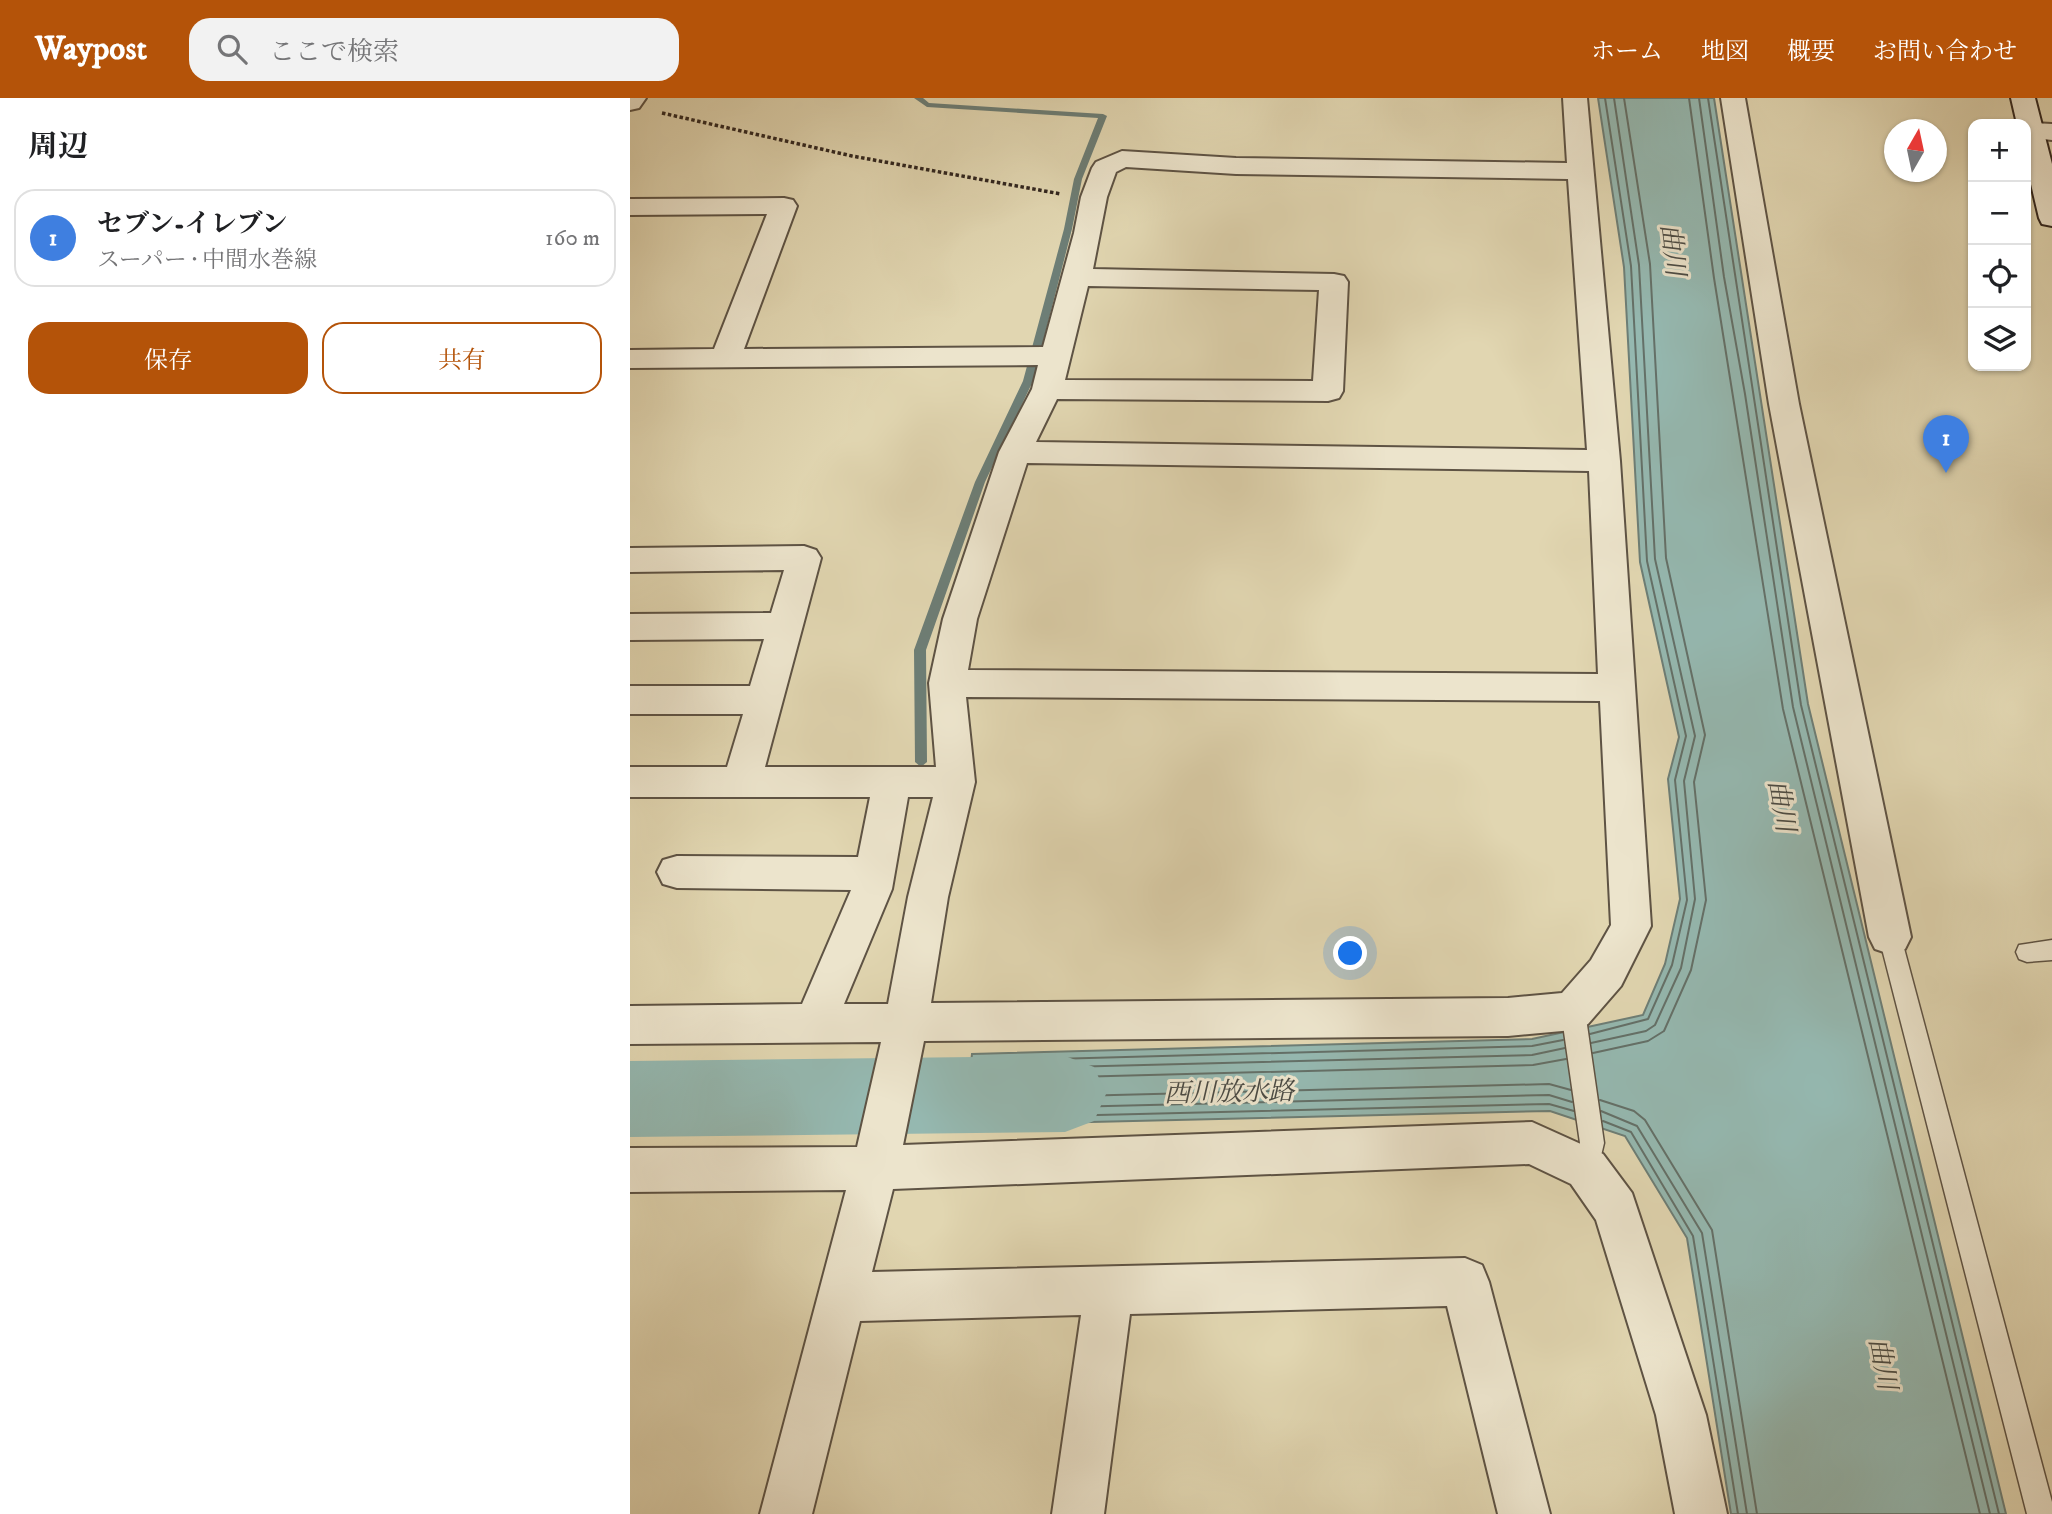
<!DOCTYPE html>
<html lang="ja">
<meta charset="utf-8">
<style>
:root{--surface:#fff;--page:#f2f2f2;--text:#202124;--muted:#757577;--line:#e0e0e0;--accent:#b45309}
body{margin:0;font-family:"IM FELL DW Pica","Noto Serif JP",serif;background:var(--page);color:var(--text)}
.controls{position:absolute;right:21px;top:21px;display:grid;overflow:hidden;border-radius:14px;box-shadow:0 2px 5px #0004}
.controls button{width:63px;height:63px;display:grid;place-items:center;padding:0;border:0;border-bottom:2px solid var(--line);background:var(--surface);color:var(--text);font:35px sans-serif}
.compass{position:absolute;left:1254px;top:21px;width:63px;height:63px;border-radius:50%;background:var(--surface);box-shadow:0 2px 5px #0004;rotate:9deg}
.you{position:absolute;left:721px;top:856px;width:24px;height:24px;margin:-18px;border:5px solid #fff;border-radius:50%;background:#1a73e8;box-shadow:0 0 0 10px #1a73e833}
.badge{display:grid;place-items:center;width:46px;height:46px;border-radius:50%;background:var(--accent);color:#fff;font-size:23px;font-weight:700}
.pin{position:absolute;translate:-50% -58px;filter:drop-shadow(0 2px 4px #0008)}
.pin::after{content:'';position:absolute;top:37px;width:24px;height:21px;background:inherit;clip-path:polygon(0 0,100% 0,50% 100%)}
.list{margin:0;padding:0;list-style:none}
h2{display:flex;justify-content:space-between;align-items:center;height:91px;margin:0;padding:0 28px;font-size:30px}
h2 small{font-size:23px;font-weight:400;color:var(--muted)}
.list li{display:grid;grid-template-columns:46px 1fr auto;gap:21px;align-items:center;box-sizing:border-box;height:98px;margin:0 14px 14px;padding:0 14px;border:2px solid var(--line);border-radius:21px}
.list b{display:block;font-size:26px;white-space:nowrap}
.list p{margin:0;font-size:23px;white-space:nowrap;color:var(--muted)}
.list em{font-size:23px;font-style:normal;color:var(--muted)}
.actions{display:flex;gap:14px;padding:21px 28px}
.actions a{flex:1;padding:16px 0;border:2px solid var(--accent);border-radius:21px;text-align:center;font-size:24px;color:var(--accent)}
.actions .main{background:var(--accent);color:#fff}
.icon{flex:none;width:38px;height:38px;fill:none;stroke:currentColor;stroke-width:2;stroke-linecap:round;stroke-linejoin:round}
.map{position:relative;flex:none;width:1422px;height:1416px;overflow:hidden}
header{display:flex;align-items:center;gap:42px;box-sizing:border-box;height:98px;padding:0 35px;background:var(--accent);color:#fff}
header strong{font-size:33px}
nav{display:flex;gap:38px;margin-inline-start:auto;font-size:24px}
.search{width:490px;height:63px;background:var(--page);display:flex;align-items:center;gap:18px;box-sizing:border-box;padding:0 24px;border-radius:21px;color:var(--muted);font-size:26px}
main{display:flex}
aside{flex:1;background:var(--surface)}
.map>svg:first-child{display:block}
.water{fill:#95b8b0;stroke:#6d7e76;stroke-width:2}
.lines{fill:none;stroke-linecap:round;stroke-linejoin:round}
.shore{stroke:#647068;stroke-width:2}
.stream{fill:#6d7e76;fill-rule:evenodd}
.river{fill:#95b8b0;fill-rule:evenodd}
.lane-casing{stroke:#5e5344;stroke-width:3}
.street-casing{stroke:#5e5344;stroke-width:4}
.secondary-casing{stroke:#322720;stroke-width:4}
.path{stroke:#322720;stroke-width:3.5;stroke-dasharray:3.5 2.5;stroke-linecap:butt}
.lane{fill:#ece4cc;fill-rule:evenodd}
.street{fill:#ece4cc;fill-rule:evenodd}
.secondary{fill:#ece4cc;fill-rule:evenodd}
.labels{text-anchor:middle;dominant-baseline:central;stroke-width:6;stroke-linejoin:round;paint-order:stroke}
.water-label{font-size:26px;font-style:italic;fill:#4b4b44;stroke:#ece4cc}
</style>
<header>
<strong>Waypost</strong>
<div class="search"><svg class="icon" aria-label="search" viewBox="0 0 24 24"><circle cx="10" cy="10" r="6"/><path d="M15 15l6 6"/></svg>ここで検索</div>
<nav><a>ホーム</a><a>地図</a><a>概要</a><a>お問い合わせ</a></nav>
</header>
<main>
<aside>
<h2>周辺<small></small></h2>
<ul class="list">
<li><span class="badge" style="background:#3f7fe0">1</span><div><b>セブン-イレブン</b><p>スーパー · 中間水巻線</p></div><em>160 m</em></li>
</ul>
<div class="actions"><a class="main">保存</a><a>共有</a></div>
</aside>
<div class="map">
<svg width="1422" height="1416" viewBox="0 0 1422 1416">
<rect width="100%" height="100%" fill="#e1d6b1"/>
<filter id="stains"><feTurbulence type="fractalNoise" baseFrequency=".00286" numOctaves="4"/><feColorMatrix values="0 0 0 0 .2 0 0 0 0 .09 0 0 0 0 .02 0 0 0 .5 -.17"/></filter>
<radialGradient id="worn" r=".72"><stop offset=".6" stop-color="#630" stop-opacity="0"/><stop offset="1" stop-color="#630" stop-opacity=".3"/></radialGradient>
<!-- water -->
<path class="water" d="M968,0H1084L1178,606L1376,1416H1101L1057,1140L995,1038L920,1013L334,1027L342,956L902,941L1013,917L1035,866L1050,801L1038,681L1049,639L1010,464L994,169Z"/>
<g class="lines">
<!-- shore -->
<path class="shore" d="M1059,0L1084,180L1153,611L1350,1416
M1069,0L1094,179L1115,296L1163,609L1360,1416
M1078,0L1171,607L1369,1416
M960,936L1018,921L1042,867L1057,802L1045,682L1056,638L1017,463L1001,168L975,0
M933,942L902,948L351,963L348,965L343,1017L346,1020L919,1006L944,1013
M961,945L1016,933L1025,927L1051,870L1065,801L1054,683L1065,638L1025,461L1009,167L984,0
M935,950L902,957L359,971L356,974L353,1008L356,1011L919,997L942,1004
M963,955L1018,943L1034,933L1061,872L1076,802L1064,684L1075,637L1036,460L1020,166L994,0
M936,961L903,967L369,981L364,997L368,1000L919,986L941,992
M970,1002L1004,1013L1015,1022L1082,1132L1127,1416
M971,1013L1007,1028L1072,1135L1117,1416
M973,1023L1001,1034L1063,1138L1108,1416"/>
<!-- stream -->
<path class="stream" d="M284,0H293L299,5L473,16L477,18L452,81L442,131L403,283L355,384L296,552L297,664L291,669L285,664L284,552L345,384L393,283L434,131L444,81L468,20L297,9Z"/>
<!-- river -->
<path class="river" d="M435,958L464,969L476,996L464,1023L435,1034L0,1039V963Z"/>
<!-- lane casing -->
<g class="lane-casing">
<path id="lane" d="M1260,829L1268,832L1271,839L1422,1404V1416H1397L1249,839L1252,832Z
M1422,842V862L1397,864L1389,861L1386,854L1389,847Z
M943,903L951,906L955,913L974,1045L966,1079L957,1083L948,1079L945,1071L950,1045L931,913L935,906Z"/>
</g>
<!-- street casing -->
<g class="street-casing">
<path id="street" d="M0,0H16L9,10L0,12Z
M933,0H957L990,363L1021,828L991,888L958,926L943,932L878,938L294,943L273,1047L902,1024L973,1056L1002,1095L1076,1317L1097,1416H1045L1026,1317L966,1122L941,1086L899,1066L263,1091L242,1174L835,1160L852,1167L859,1184L920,1416H868L817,1208L500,1216L474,1416H422L451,1217L230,1223L182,1416H130L216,1092L0,1094V1050L227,1049L251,944L0,946V908L172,906L221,792L47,790L33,786L27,774L33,762L47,758L228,759L240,699H0V669H97L113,616H0V588H120L134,541L0,542V516L141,515L154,472L0,474V450L174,448L186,452L191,460L135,669H306L299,585L313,521L369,354L402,291L408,267L0,270V252L84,251L137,116L0,117V101L154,100L163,102L167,108L114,251L413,249L444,135L451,99L462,70L466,64L492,53L606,60L937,65ZM496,69L606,76L938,81L957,352L406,344L427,301L698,303L709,300L713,293L718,184L714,178L704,176L463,171L477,99L486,74ZM458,188L689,192L683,283L435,282ZM397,365L959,373L968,576L338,572L347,521ZM336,599L970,603L981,827L961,862L932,895L878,900L301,905L318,799L345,684ZM278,699H303L278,799L258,906H214L262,791Z
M1091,0H1115L1169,306L1281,839L1275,851L1260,856L1245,851L1239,839L1139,306Z
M1403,25L1422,26V42L1396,39V27Z"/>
</g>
<!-- secondary casing -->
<g class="secondary-casing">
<path id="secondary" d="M1381,0H1405L1422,66V128L1412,126L1409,120L1396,65V26H1387Z"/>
</g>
<!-- path -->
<path class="path" d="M32,15L222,58L431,96"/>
<!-- lane -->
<use href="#lane" class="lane"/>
<!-- street -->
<use href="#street" class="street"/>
<!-- secondary -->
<use href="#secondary" class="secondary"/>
</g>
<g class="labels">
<!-- water labels -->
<g class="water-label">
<text transform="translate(1042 152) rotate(83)">曲川</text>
<text transform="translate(1151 708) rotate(80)">曲川</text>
<text transform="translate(599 995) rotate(-1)">西川放水路</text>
<text transform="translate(1252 1266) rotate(79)">曲川</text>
</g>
</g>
<rect width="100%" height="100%" filter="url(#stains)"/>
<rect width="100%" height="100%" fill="url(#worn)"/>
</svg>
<div class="controls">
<button>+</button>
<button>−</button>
<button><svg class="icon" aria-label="locate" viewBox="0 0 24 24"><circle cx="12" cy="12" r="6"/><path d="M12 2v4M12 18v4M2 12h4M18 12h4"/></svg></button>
<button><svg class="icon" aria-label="layers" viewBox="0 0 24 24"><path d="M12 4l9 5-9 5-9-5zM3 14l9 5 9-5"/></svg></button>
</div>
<svg class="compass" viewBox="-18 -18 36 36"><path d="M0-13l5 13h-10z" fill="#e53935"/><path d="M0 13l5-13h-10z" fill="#757577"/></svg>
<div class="you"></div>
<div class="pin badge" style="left:1316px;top:375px;background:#3f7fe0">1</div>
</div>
</main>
